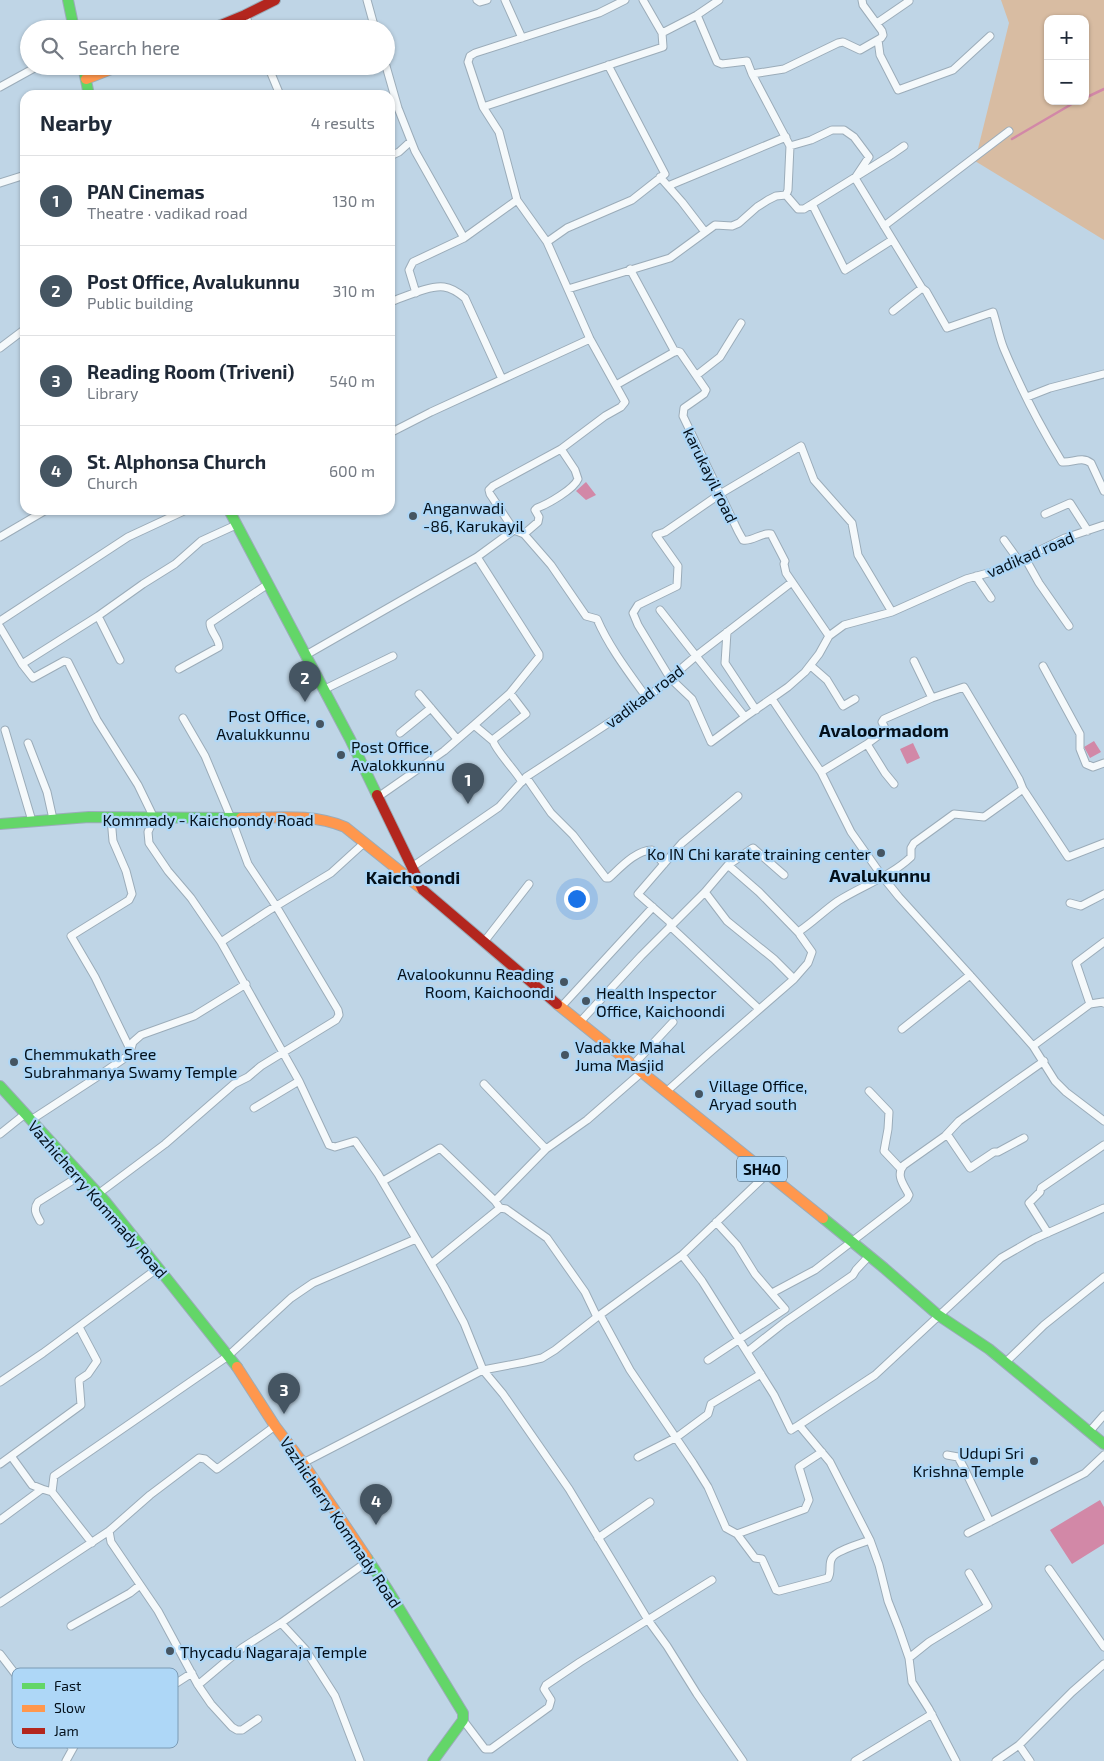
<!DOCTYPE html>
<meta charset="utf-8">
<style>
:root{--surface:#fff;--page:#f6f6f7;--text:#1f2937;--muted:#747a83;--line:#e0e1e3;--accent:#455562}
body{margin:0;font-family:"Exo 2",sans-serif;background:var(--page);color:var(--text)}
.controls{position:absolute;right:15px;top:15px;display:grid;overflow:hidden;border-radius:10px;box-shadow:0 1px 4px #0004}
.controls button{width:45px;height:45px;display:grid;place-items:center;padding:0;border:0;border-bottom:1px solid var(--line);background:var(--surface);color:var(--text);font:25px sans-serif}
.you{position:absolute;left:576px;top:898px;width:18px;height:18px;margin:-12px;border:4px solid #fff;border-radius:50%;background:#1a73e8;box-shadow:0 0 0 8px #1a73e833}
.badge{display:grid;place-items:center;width:32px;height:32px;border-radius:50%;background:var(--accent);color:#fff;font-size:16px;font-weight:700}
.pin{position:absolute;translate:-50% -41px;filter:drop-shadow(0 1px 2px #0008)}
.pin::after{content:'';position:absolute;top:26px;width:18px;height:15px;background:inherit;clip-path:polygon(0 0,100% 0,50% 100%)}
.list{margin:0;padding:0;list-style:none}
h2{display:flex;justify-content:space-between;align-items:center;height:65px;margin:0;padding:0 20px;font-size:21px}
h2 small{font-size:16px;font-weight:400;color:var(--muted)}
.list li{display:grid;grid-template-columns:32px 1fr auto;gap:15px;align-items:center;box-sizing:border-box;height:90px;padding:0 20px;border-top:1px solid var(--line)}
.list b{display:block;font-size:19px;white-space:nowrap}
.list p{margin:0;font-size:16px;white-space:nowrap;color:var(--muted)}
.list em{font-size:16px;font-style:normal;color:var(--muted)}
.icon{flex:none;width:28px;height:28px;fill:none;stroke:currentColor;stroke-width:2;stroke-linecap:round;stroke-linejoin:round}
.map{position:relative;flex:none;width:1104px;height:1761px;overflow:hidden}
.search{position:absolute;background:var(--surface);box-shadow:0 1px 4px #0004;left:20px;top:20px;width:375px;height:55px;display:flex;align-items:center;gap:12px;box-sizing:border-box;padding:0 18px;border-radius:28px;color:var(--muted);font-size:19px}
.panel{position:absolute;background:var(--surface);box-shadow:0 1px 4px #0004;left:20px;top:90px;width:375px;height:425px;border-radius:15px}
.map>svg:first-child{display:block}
.green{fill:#d8bca2;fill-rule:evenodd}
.water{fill:#d288a7}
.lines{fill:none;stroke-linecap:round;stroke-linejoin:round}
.stream{stroke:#d288a7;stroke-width:2.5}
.street-casing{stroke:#9bacb9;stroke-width:9}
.fast-casing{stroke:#9bacb9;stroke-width:12}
.slow-casing{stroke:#9bacb9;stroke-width:12}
.jam-casing{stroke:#9bacb9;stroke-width:12}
.street{stroke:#f5f9fb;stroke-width:7}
.fast{stroke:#63d668;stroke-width:10}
.slow{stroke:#ff974d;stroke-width:10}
.jam{stroke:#b3261e;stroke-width:10}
.poi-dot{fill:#455562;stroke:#aed7f7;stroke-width:2}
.labels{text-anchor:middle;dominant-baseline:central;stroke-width:4.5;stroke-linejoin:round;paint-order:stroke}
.shield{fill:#aed7f7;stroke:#364c5d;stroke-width:1}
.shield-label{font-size:15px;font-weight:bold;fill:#03101b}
.street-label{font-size:16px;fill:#03101b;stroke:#aed7f7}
.poi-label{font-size:16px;fill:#03101b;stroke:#aed7f7;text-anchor:start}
.neighbourhood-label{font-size:18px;font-weight:bold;fill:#03101b;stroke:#aed7f7}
.key{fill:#aed7f7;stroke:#7b9bb5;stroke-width:1}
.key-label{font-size:14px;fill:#03101b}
</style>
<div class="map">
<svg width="1104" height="1761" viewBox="0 0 1104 1761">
<rect width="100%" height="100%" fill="#bfd5e6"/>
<!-- green -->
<path class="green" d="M1001,0H1104V240L975,161L1009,23ZM1048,19H1085V101H1048Z"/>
<!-- water -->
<path class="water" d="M586,482L596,495L586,500L576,491Z
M1094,741L1101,752L1090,758L1084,747Z
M913,743L920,758L907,764L900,749Z
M1100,1500L1104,1507V1544L1072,1564L1050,1530Z"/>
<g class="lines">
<!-- stream -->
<path class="stream" d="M1085,98L1104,89
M1012,139L1077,101"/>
<!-- street casing -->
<g class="street-casing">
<path id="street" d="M367,0L375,29
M477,0L480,2L487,0
M505,0L522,38
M245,15L251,29
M697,15L717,62L722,64L747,61L752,74
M877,23L909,1
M662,33L697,15L719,0
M878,40L880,55L898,90L953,70L990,36
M268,66L280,95
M386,66L398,108L415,151L464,238
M0,87L38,66
M483,107L663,47L662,33L643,0
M790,146L811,140L832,130H844L854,137L869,157L855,178L922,288L926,291L947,328L993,312C997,324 999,337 1004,349C1020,387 1040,426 1062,462C1073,463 1081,456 1091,463L1104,491
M390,156L399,152L411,141
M660,177L682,202L705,232
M0,183L25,175
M668,186L786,137
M786,195L798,209H804L891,155L904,146
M812,204L845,270L892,240
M884,226L1009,131
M547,242L567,228L632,200L665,174L608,65
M630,269L675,352
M568,289L670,258L715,225L732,226L739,223L757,207L768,200L776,196L786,195L788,190L790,146L752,74L784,69L838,43L843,42L860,50L881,38L883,35L882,31L863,5L862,0
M416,293L409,270L413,262L464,238L517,200
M390,302C405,297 429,285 444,287C452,288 459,293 465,298L502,379
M893,311L922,288
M0,348L25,329
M697,375L720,357L741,323
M616,385L676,351L680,352L706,390L704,394L684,408L683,416L738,531L743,540C753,542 761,532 771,534L785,561L784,564L786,573L829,636
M1027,397L1050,388L1104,374
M390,433L431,412L590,339
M1045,514L1070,503L1088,531
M514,530L490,494L489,490L493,486L561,449L605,416L621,407L625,402L590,339L547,242L517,200L499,132L483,107L468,62L470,56L475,53L599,13L625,0
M524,534L538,522L539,517L535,510L537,508C548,504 574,489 578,479L575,470L561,449
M0,537L46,510
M1004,540L1019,561
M1025,558L1039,583L1069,626
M976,576L991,598
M660,610L696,656L792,582
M98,616L120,660
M0,621L128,537L186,510
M0,627L22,664L33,678L64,661L68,662L97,720L138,785L154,818L148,832L149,843L168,871L191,898L221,942L299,1081L329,1145L335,1147L355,1141L378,1174L444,1286L464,1323L483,1370L503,1394L569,1489L648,1620L667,1646L697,1694L743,1761
M727,632L725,663L756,710
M306,655L477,557L514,530L524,534L551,565L586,616L597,619C609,647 629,673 647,698
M22,664L98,616L143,584L175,564L201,541L236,525
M811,666L827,680L843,706L855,699
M1043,666L1080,734V749L1086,764L1093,767L1104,763
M179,669L219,647C219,638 210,632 210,623L268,584
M323,690L393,656
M510,693L526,714L495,738L493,741C497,752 515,770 522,782
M419,694L457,739
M932,698L964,687L1019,779L1023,789L1068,857L1104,843
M772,699L821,772L851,832L882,876L899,897L970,975L1033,1046L1055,1081L1066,1092L1104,1121
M745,717L711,742L692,699L670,678L638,625L633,613L638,605L677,586L678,566L656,535L665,532L720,494L801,446L814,480L852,523L858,555L892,612
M474,725L493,741
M5,730L32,821
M400,733L431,708
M28,743L47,792L53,819
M867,744L885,773L894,784
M821,772L867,744L886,730L882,722L884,719L932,698L914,661
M526,777L551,813L573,835L606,878H609C620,868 636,850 652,850L664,864
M378,797L444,751L474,725L510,693L539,657V654L477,557
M111,818L113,841L126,871L132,894L129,900L71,936L95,977L130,1049
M728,865L753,848L784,875
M412,867L499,807L526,777L647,698L696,656L745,717L788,687L805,672L819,654L829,636L844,625L892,612L966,579L999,570L1065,538L1104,525
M705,892L727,921L774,959L794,979
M1070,903L1081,906L1104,894
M672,924L638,894L682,843L738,796
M670,926L759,1009
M221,942L268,911L331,873L364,843
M484,942L529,884
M1090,1004L1076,963L1104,942
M561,1007L653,907
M580,1022L641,956L705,892L728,865L759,892L799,933
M902,1029L970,975
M1033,1046L1090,1004L1103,1002L1104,1003
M633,1065L673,1022
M484,1084L546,1149
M869,1091L889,1112L888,1129L884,1151L901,1169
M666,1092L708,1054L794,979L808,963L812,952L800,935L799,933L801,930C814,921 825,910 838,901C862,886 891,876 911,857V848L914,843L954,814L984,817L1023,789
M254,1108L299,1081
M31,1120L100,1075L129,1055L133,1042L141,1035L194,1016L246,984
M0,1134L25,1114
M947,1134L970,1168L994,1152H998L1024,1138
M383,1181L440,1148L495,1201L500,1208L431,1264
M98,1194L165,1144L234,1084L248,1077L261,1066L336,1020L339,1015L338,1010L276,906L248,864L231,818L205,756L183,718
M495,1201L546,1149L587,1120L642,1072
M500,1208L506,1209L547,1238L585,1292L597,1317
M40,1221C36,1214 33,1209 38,1202L81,1175
M1048,1233L1029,1203L1040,1192L1041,1188L1104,1145
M682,1255L702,1281L774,1395L791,1430L799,1425L830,1462L870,1540L879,1565L888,1601L899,1629L909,1658L912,1682L929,1709L956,1761
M772,1293L815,1270L907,1199L909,1195C904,1185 895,1175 904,1165L945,1136L959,1121L1044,1061
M600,1315L630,1370L693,1463L708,1487L726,1528L737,1534L755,1558L762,1559L776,1590L779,1591L828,1578C832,1572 828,1564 832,1558C835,1551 862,1543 870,1540
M747,1352L785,1322L853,1275L856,1270L869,1256
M708,1360L785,1309L755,1274L737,1245L716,1222
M1006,1362L1044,1325L1104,1277
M0,1382L43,1353L158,1268
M799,1425L875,1375L1001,1258L1034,1239L1104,1208
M1090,1431L1104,1415
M947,1455L958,1457L964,1468L990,1522
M11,1456L32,1485L42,1489
M638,1457L677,1437L708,1414L711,1404L761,1374
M303,1463L483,1370L525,1362L542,1358L555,1350L597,1317L682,1255L768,1173
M0,1464L81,1405L79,1380L88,1374L97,1361L79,1327
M52,1492L54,1476L228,1356L291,1298L313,1283L416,1239
M0,1520L42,1489L52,1492L92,1543
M968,1533L1085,1473L1104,1455
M737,1534L805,1509L809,1500L799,1467L822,1452
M598,1538L650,1502
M1049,1569L1104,1647
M0,1603L109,1531
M281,1623L305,1649L335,1696L360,1761
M71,1626L130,1593L140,1585
M0,1654L72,1748
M909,1658L929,1642L988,1606L969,1573
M198,1685L242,1648L281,1623L368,1561
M258,1719L242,1730H237L232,1727L211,1704L198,1685L158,1611L111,1542L109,1531L150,1495L199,1458L205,1459L217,1469L275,1426
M463,1720L485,1749H491L549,1707L551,1700L544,1689L546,1685L580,1662L712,1580
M1019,1745L1030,1761
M66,1761L77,1741L110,1718L142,1708L164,1691L192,1673
M855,1761L932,1714
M996,1761L1019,1745L1072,1692L1104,1664"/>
</g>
<!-- fast casing -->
<g class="fast-casing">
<path id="fast" d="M68,0L74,29
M83,66L89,95
M229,510L350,739L377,795
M0,824L89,817L241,818
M0,1086L105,1201L237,1367
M823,1218L884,1268L938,1315L989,1349L1104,1444
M367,1558L388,1590L463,1713V1720L433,1761"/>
</g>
<!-- slow casing -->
<g class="slow-casing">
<path id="slow" d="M86,79L119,66
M241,818C277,818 311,813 345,827L422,889
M557,1004L823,1218
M237,1367L275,1426L303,1463L367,1558"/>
</g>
<!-- jam casing -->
<g class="jam-casing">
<path id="jam" d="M211,29L245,15L275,0
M377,795L423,890L557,1004"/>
</g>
<!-- street -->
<use href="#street" class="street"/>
<!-- fast -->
<use href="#fast" class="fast"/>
<!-- slow -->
<use href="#slow" class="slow"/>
<!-- jam -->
<use href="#jam" class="jam"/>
</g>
<!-- markers -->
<g class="poi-dot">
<circle cx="413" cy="516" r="5"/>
<circle cx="320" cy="724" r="5"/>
<circle cx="341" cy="755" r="5"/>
<circle cx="881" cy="853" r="5"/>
<circle cx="564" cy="982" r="5"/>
<circle cx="586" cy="1001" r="5"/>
<circle cx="565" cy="1055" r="5"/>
<circle cx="14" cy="1062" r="5"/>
<circle cx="699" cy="1094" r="5"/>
<circle cx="1034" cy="1461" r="5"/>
<circle cx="170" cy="1651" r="5"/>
</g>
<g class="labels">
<!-- shield labels -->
<rect class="shield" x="737" y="1156.5" width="50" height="25" rx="4"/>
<g class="shield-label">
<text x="762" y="1169">SH40</text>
</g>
<!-- street labels -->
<g class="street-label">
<text transform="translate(711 475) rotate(64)">karukayil road</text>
<text transform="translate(1030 554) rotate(-23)">vadikad road</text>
<text transform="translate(644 696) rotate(-37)">vadikad road</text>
<text x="208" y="819">Kommady - Kaichoondy Road</text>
<text transform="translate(98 1199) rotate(49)">Vazhicherry Kommady Road</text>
<text transform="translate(341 1522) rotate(56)">Vazhicherry Kommady Road</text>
</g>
<!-- poi labels -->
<g class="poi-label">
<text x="423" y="507">Anganwadi<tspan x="423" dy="18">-86, Karukayil</tspan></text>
<text x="310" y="715" text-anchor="end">Post Office,<tspan x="310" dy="18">Avalukkunnu</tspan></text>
<text x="351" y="746">Post Office,<tspan x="351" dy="18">Avalokkunnu</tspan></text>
<text x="871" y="853" text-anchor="end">Ko IN Chi karate training center</text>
<text x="554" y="973" text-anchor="end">Avalookunnu Reading<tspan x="554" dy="18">Room, Kaichoondi</tspan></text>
<text x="596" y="992">Health Inspector<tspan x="596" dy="18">Office, Kaichoondi</tspan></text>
<text x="575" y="1046">Vadakke Mahal<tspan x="575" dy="18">Juma Masjid</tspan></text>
<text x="24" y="1053">Chemmukath Sree<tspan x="24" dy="18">Subrahmanya Swamy Temple</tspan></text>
<text x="709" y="1085">Village Office,<tspan x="709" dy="18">Aryad south</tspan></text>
<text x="1024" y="1452" text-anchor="end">Udupi Sri<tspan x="1024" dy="18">Krishna Temple</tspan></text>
<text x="180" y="1651">Thycadu Nagaraja Temple</text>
</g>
<!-- neighbourhood labels -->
<g class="neighbourhood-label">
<text x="884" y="730">Avaloormadom</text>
<text x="880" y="875">Avalukunnu</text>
<text x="413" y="877">Kaichoondi</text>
</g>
</g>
<!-- legend -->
<rect x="12" y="1668" width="166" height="80" rx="8" class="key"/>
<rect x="22" y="1683" width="23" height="6" fill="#63d668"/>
<rect x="22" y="1705" width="23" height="7" fill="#ff974d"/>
<rect x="22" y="1728" width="23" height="6" fill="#b3261e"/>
<g class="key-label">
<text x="54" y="1691">Fast</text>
<text x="54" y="1713">Slow</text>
<text x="54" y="1736">Jam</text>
</g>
</svg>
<div class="controls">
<button>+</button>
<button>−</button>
</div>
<div class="you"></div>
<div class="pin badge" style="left:468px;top:804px">1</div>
<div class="pin badge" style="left:305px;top:702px">2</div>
<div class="pin badge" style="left:284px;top:1414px">3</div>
<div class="pin badge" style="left:376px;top:1525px">4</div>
<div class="search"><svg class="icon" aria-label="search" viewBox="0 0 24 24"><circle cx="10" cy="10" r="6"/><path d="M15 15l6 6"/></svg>Search here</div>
<section class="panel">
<h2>Nearby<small>4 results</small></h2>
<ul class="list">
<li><span class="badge">1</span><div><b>PAN Cinemas</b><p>Theatre · vadikad road</p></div><em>130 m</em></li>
<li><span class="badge">2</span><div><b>Post Office, Avalukunnu</b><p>Public building</p></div><em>310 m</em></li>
<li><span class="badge">3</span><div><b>Reading Room (Triveni)</b><p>Library</p></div><em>540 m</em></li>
<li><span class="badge">4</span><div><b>St. Alphonsa Church</b><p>Church</p></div><em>600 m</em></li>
</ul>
</section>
</div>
